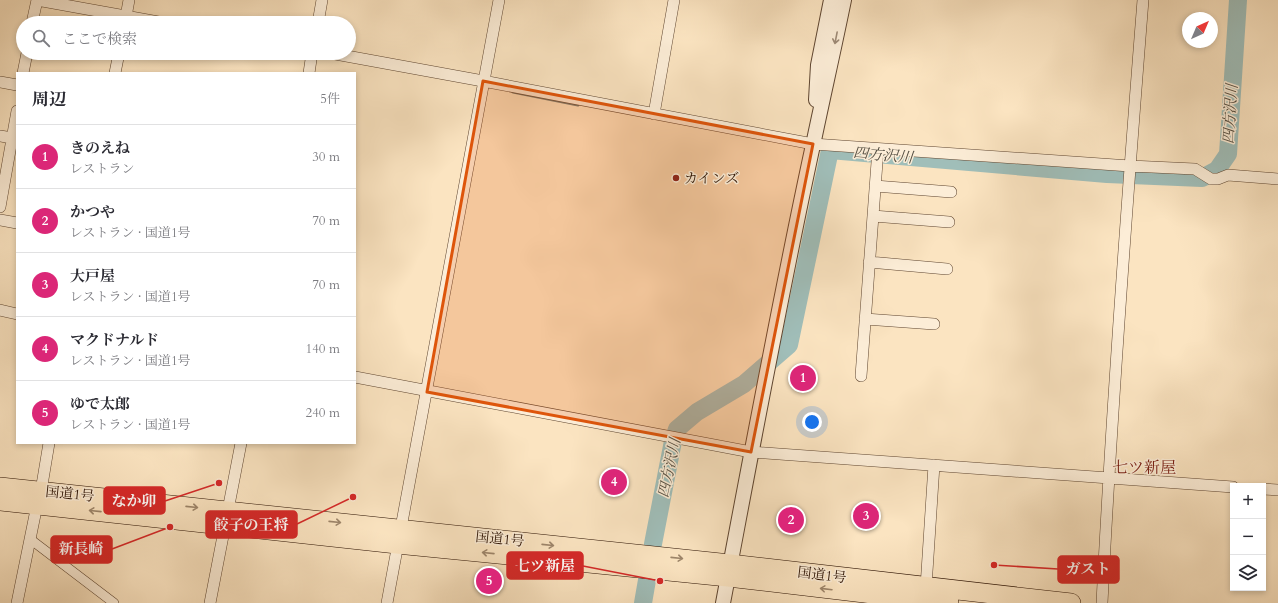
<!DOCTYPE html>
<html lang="ja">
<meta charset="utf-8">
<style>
:root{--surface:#fff;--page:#f2f2f3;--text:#2b2b33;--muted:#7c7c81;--line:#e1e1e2;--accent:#db2777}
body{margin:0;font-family:Cardo,"Noto Serif JP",serif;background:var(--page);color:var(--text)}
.controls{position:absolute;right:12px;bottom:12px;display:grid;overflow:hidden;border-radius:0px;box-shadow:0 2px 6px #0003}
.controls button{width:36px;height:36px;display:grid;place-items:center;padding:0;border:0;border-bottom:1px solid var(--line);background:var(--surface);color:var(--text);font:20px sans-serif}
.compass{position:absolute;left:1182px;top:12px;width:36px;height:36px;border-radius:50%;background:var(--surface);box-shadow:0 2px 6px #0003;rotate:44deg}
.you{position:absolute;left:812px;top:422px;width:14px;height:14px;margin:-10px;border:3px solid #fff;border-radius:50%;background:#1a73e8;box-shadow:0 0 0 6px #1a73e833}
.badge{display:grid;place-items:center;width:26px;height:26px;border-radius:50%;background:var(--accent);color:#fff;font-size:13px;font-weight:700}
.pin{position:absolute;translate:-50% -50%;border:2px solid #fff;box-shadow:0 1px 4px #0006}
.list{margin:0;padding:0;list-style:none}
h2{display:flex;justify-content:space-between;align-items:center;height:52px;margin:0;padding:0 16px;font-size:17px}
h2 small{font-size:13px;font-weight:400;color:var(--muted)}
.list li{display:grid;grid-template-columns:26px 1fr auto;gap:12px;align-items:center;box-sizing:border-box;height:64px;padding:0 16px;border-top:1px solid var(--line)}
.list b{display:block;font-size:15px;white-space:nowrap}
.list p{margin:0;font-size:13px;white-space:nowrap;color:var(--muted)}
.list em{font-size:13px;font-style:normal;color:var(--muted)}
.icon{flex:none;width:22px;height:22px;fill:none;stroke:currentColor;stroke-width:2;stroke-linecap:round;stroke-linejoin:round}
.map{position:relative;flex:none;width:1278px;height:603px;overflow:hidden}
.search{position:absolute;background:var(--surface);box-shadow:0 2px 6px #0003;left:16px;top:16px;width:340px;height:44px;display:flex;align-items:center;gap:10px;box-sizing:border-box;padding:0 14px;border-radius:22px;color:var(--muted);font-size:15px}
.panel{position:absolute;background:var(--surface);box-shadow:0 2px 6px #0003;left:16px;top:72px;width:340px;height:372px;border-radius:0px}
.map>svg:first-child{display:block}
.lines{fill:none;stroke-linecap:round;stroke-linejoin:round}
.stream{stroke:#71786f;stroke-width:3}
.river{stroke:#a0beb9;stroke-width:18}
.pedestrian-casing{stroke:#5e4530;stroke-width:10}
.minor-casing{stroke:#5e4530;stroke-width:12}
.tertiary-casing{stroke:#5e4530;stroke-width:16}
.trunk-casing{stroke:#2a1000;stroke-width:20}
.pedestrian{stroke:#fcedd7;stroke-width:9}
.minor{stroke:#fcedd7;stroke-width:11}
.tertiary{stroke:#fcedd7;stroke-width:14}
.trunk{stroke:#fbe4c1;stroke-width:19}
.oneway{stroke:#9e8a76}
.oneway2{stroke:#9d856a}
.marked{fill:#de550b;fill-opacity:0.2;stroke:#de550b;stroke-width:3;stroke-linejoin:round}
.poi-dot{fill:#8f2418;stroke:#fcedd7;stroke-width:1.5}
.labels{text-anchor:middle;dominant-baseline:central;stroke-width:3;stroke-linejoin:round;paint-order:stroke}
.poi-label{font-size:14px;fill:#2a1000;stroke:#fcedd7;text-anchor:start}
.street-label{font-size:14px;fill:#2a1000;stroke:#fcedd7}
.water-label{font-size:15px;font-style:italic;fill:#534d41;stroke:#fcedd7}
.quarter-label{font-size:16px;fill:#7a1f14;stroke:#fcedd7}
.leader{fill:none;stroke:#d62828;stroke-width:1.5}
.callout-dot{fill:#d62828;stroke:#fcedd7;stroke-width:1.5}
.callout{fill:#d62828;stroke:#d62828;stroke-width:1.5}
.callout-label{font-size:15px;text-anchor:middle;font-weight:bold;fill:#fff}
</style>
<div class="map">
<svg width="1278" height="603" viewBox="0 0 1278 603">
<rect width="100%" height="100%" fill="#fbe4c1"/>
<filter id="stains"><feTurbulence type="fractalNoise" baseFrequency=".005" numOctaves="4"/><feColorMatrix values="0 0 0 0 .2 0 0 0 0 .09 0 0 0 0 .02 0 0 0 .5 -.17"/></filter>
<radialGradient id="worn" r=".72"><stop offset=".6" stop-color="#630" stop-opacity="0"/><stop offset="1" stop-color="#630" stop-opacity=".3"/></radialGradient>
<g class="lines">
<!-- stream -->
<path class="stream" d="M314,55L330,58
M513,92L578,105"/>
<!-- river -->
<path class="river" d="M653,544L673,441L677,429L697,412L744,384L789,345L830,150L1107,174L1202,178L1217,170L1228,154L1238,0
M643,603L647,580"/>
<!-- pedestrian casing -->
<g class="pedestrian-casing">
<path id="pedestrian" d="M30,539L114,603"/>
</g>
<!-- minor casing -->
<g class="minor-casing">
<path id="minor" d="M37,0L164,23
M125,22L129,0
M32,23L37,0
M318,23L322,0
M330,53L483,81L813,144L1130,166L1195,169L1211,179H1218L1228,175L1278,179
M23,73L27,53
M115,73L119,53
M309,73L312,53
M0,82L17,85
M654,114L674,0
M0,136L12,138
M875,186L951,192
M0,207L17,111
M873,216L949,222
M0,220L17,223
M869,262L947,269
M0,310L17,314
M865,319L934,324
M861,376L878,149
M355,377L751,452L1233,487
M1263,489L1278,490
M41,491L49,443
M926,587L934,465
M17,603L37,505
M210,603L241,443
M387,603L499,0
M1102,603C1112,402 1127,201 1143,0"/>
</g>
<!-- tertiary casing -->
<g class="tertiary-casing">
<path id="tertiary" d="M816,100L818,65L831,0
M723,603C752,450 780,297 813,145C823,97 834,49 844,0"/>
</g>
<!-- trunk casing -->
<g class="trunk-casing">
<path id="trunk" d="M0,487L730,564L1071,603
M0,501L397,544L728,577L949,603"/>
</g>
<!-- pedestrian -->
<use href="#pedestrian" class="pedestrian"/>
<!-- minor -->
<use href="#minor" class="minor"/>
<!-- tertiary -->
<use href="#tertiary" class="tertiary"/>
<!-- trunk -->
<use href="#trunk" class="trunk"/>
</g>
<!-- one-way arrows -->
<defs><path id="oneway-shaft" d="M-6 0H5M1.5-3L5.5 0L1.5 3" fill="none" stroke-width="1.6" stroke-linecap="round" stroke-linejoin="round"/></defs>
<use class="oneway" href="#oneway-shaft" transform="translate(836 38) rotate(101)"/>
<g class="oneway2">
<use href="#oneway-shaft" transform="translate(192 507) rotate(6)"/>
<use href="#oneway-shaft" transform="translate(95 511) rotate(-174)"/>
<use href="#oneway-shaft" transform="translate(335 522) rotate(6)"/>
<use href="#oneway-shaft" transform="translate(548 545) rotate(6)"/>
<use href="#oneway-shaft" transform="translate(488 553) rotate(-174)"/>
<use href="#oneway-shaft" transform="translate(677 558) rotate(6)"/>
<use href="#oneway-shaft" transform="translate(826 589) rotate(-173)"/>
</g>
<!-- marked area -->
<path class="marked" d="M483,81L813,144L751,452L427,392Z"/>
<!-- markers -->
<circle class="poi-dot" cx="676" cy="178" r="4"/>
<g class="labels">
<!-- poi labels -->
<g class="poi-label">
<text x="684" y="178">カインズ</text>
</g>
<!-- street labels -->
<g class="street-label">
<text transform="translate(70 494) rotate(6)">国道1号</text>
<text transform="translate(500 539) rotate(6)">国道1号</text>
<text transform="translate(822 575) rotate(7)">国道1号</text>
</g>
<!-- water labels -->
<g class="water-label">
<text transform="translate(1230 114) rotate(-86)">四方沢川</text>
<text transform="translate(883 155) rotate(5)">四方沢川</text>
<text transform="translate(669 468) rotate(-78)">四方沢川</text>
</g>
<!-- quarter labels -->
<g class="quarter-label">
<text x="1144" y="468">七ツ新屋</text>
</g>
</g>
<!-- callouts -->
<path class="leader" d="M219 483L165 501M353 497L297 524M170 527L112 549M660 581L583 566M994 565L1058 569"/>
<g class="callout-dot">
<circle cx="219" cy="483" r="4"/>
<circle cx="353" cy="497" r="4"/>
<circle cx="170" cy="527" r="4"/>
<circle cx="660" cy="581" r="4"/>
<circle cx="994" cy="565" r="4"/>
</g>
<g class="callout">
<rect x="104" y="487" width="61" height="27" rx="4"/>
<rect x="206" y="511" width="91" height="27" rx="4"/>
<rect x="51" y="536" width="61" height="27" rx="4"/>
<rect x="507" y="552" width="76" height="27" rx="4"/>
<rect x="1058" y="556" width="61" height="27" rx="4"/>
</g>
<g class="callout-label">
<text x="134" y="506">なか卯</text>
<text x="251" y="530">餃子の王将</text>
<text x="81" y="554">新長崎</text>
<text x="545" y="571">七ツ新屋</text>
<text x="1088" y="574">ガスト</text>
</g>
<rect width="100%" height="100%" filter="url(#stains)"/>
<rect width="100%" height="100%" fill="url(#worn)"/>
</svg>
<div class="controls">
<button>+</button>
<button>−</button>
<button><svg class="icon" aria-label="layers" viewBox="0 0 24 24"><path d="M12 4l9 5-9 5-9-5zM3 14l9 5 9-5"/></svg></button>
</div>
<svg class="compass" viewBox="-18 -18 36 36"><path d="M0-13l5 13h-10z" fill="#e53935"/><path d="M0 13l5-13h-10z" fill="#7c7c81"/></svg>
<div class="you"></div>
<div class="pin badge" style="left:803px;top:378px">1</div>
<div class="pin badge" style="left:791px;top:520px">2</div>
<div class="pin badge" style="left:866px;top:516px">3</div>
<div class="pin badge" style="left:614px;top:482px">4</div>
<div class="pin badge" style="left:489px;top:581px">5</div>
<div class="search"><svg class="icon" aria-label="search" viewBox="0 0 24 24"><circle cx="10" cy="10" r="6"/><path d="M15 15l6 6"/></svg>ここで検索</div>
<section class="panel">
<h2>周辺<small>5件</small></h2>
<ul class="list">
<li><span class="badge">1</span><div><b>きのえね</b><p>レストラン</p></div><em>30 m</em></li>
<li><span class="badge">2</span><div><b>かつや</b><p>レストラン · 国道1号</p></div><em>70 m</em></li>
<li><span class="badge">3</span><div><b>大戸屋</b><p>レストラン · 国道1号</p></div><em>70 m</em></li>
<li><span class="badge">4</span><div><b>マクドナルド</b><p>レストラン · 国道1号</p></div><em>140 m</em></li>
<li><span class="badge">5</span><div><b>ゆで太郎</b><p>レストラン · 国道1号</p></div><em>240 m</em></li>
</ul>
</section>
</div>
